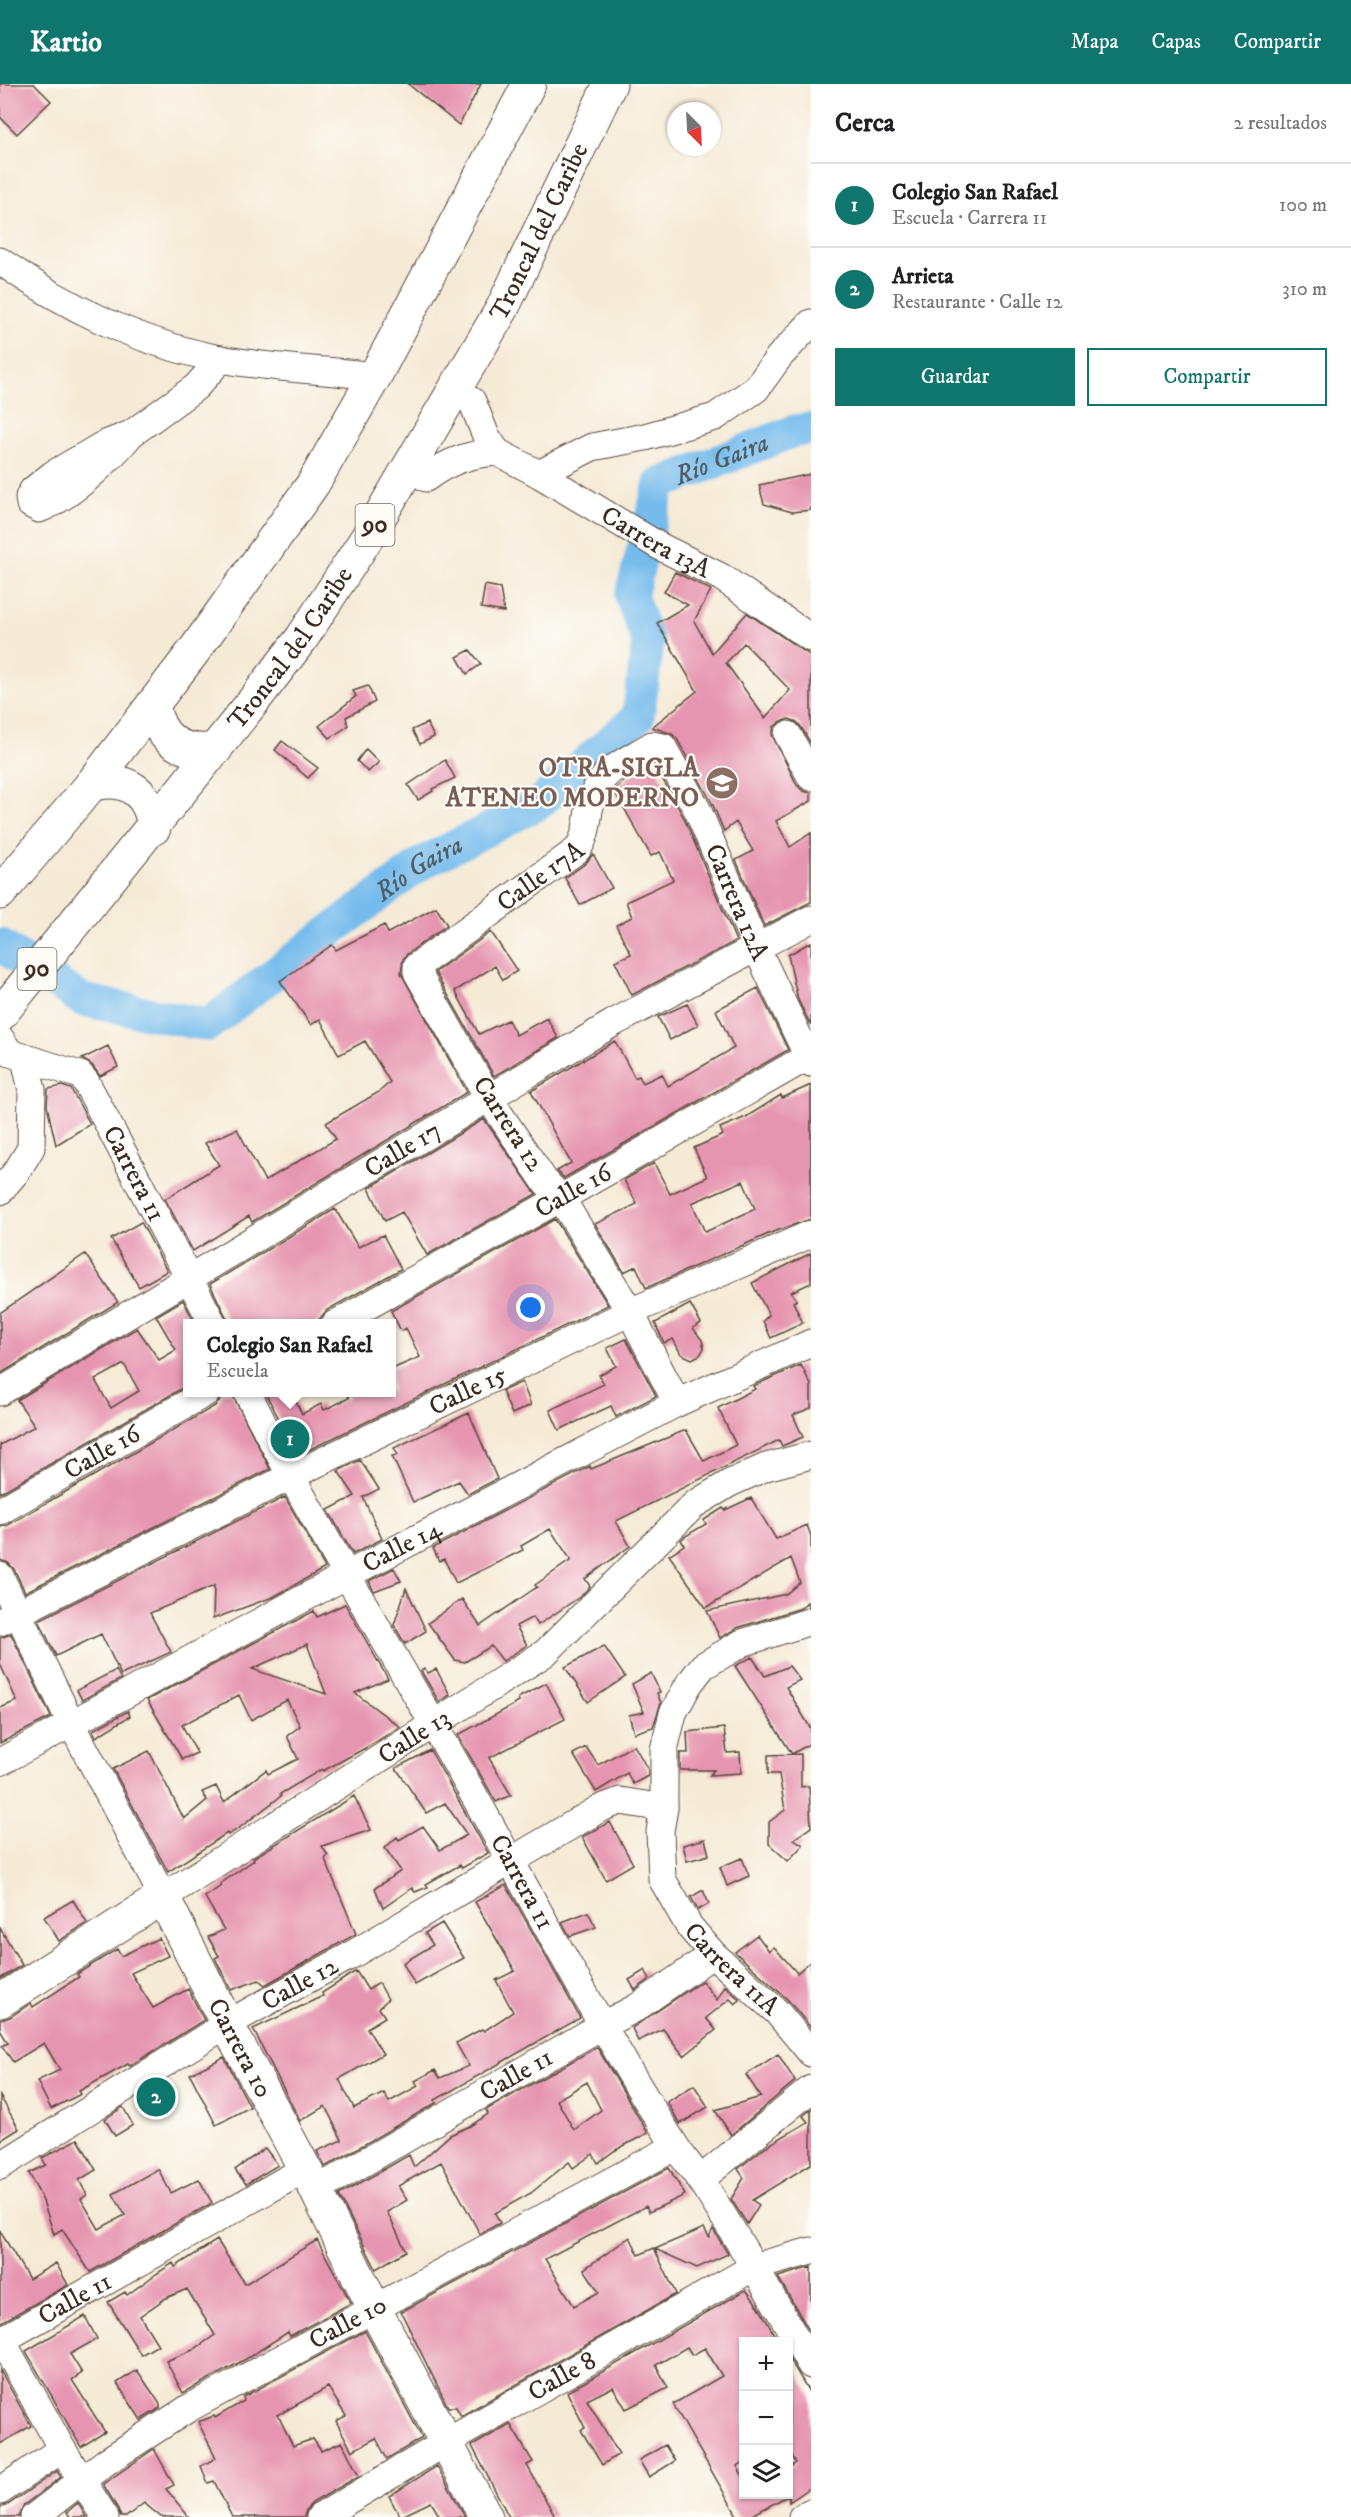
<!DOCTYPE html>
<html lang="es">
<meta charset="utf-8">
<style>
:root{--surface:#fff;--page:#f6f6f6;--text:#202124;--muted:#757577;--line:#e0e0e0;--accent:#0f766e}
body{margin:0;font-family:"IM FELL DW Pica",serif;background:var(--page);color:var(--text)}
.controls{position:absolute;right:18px;bottom:18px;display:grid;overflow:hidden;border-radius:0px;box-shadow:0 2px 4px #0004}
.controls button{width:54px;height:54px;display:grid;place-items:center;padding:0;border:0;border-bottom:2px solid var(--line);background:var(--surface);color:var(--text);font:30px sans-serif}
.compass{position:absolute;left:667px;top:18px;width:54px;height:54px;border-radius:50%;background:var(--surface);box-shadow:0 2px 4px #0004;rotate:156deg}
.you{position:absolute;left:531px;top:1224px;width:21px;height:21px;margin:-15px;border:4px solid #fff;border-radius:50%;background:#1a73e8;box-shadow:0 0 0 9px #1a73e833}
.badge{display:grid;place-items:center;width:39px;height:39px;border-radius:50%;background:var(--accent);color:#fff;font-size:20px;font-weight:700}
.pin{position:absolute;translate:-50% -50%;border:3px solid #fff;box-shadow:0 2px 6px #0006}
.popup{position:absolute;left:183px;top:1235px;width:213px;height:78px;box-sizing:border-box;display:grid;place-content:center;border-radius:0px;background:var(--surface);filter:drop-shadow(0 2px 4px #0005);font-size:20px;white-space:nowrap;color:var(--muted)}
.popup b{font-size:22px;color:var(--text)}
.popup::after{content:'';position:absolute;left:50%;top:100%;margin-left:-12px;border:12px solid transparent;border-top-color:var(--surface)}
.list{margin:0;padding:0;list-style:none}
h2{display:flex;justify-content:space-between;align-items:center;height:78px;margin:0;padding:0 24px;font-size:26px}
h2 small{font-size:20px;font-weight:400;color:var(--muted)}
.list li{display:grid;grid-template-columns:39px 1fr auto;gap:18px;align-items:center;box-sizing:border-box;height:84px;padding:0 24px;border-top:2px solid var(--line)}
.list b{display:block;font-size:22px;white-space:nowrap}
.list p{margin:0;font-size:20px;white-space:nowrap;color:var(--muted)}
.list em{font-size:20px;font-style:normal;color:var(--muted)}
.actions{display:flex;gap:12px;padding:18px 24px}
.actions a{flex:1;padding:14px 0;border:2px solid var(--accent);border-radius:0px;text-align:center;font-size:21px;color:var(--accent)}
.actions .main{background:var(--accent);color:#fff}
.icon{flex:none;width:33px;height:33px;fill:none;stroke:currentColor;stroke-width:2;stroke-linecap:round;stroke-linejoin:round}
.map{position:relative;flex:none;width:811px;height:2433px;overflow:hidden}
header{display:flex;align-items:center;gap:36px;box-sizing:border-box;height:84px;padding:0 30px;background:var(--accent);color:#fff}
header strong{font-size:28px}
nav{display:flex;gap:33px;margin-inline-start:auto;font-size:21px}
main{display:flex}
aside{flex:1;background:var(--surface)}
.map>svg:first-child{display:block}
.lines{fill:none;stroke-linecap:round;stroke-linejoin:round}
.river{stroke:#75bbec;stroke-width:33}
.building{fill:#e695b0;fill-rule:evenodd}
.minor-casing{stroke:#57473a;stroke-width:29}
.major-casing{stroke:#57473a;stroke-width:35}
.highway-casing{stroke:#57473a;stroke-width:35}
.minor{stroke:#fff;stroke-width:27}
.major{stroke:#fff;stroke-width:33}
.highway{stroke:#fff;stroke-width:33}
.labels{text-anchor:middle;dominant-baseline:central;stroke-width:4.5;stroke-linejoin:round;paint-order:stroke}
.shield{fill:#fdfcf7;stroke:#75695f;stroke-width:1.5}
.shield-label{font-size:24px;font-weight:bold;fill:#3b2a1e}
.street-label{font-size:26px;fill:#3b2a1e;stroke:#fdfcf7}
.education-label{font-size:26px;font-weight:bold;fill:#785e54;stroke:#fdfcf7;text-anchor:end}
.water-label{font-size:27px;font-style:italic;fill:#4f5d66;stroke:#fdfcf7}
</style>
<header>
<strong>Kartio</strong>
<nav><a>Mapa</a><a>Capas</a><a>Compartir</a></nav>
</header>
<main>
<div class="map">
<svg width="811" height="2433" viewBox="0 0 811 2433">
<rect width="100%" height="100%" fill="#fdfcf7"/>
<filter id="ink" filterUnits="userSpaceOnUse"><feTurbulence type="fractalNoise" baseFrequency=".0167" numOctaves="2"/><feDisplacementMap in="SourceGraphic" scale="12" xChannelSelector="R" yChannelSelector="G"/><feConvolveMatrix kernelMatrix="1 2 1 2 8 2 1 2 1" color-interpolation-filters="sRGB"/></filter>
<filter id="wash" filterUnits="userSpaceOnUse"><feTurbulence type="fractalNoise" baseFrequency=".008" numOctaves="4" result="noise"/><feDisplacementMap in="SourceGraphic" scale="24" xChannelSelector="R" yChannelSelector="G"/><feGaussianBlur stdDeviation="1.35" result="paint"/><feColorMatrix in="noise" values="0 0 0 0 0 0 0 0 0 0 0 0 0 0 0 0 0 1.4 0 .05"/><feComposite in="paint" operator="in"/></filter>
<g filter="url(#wash)">
<rect width="100%" height="100%" fill="#f5ead6"/>
<g class="lines">
<!-- river -->
<path class="river" id="s1" d="M0,861L82,916L208,941L314,859L424,778L538,720L638,633L648,558L631,512L660,400L794,347L811,345"/>
</g>
<g id="blocks">
<!-- building -->
<path class="building" d="M0,0H34L51,17L17,50L0,33Z
M408,0H481L459,41Z
M811,390V426L792,428L764,420L759,401Z
M675,488L711,506L694,537L712,569L747,529L811,572V660L801,643L797,638L789,635L780,638L774,643L772,651L797,701L803,707L811,709V717L776,737L790,763L811,749V818L764,842L736,776L753,767L736,738L724,747L712,719L677,655L672,650L652,643L697,607L657,539L688,521L664,508ZM744,559L790,606L765,634L726,579Z
M485,501L500,504L504,528L481,524Z
M470,566L481,580L467,590L457,573Z
M368,602L375,618L346,633L348,642L330,654L319,642L356,612L353,607Z
M427,639L434,653L420,660L412,646Z
M282,657L318,684L308,694L275,666Z
M366,665L379,678L368,688L357,677Z
M445,676L455,694L432,705L433,707L418,716L408,701Z
M653,678L684,734L736,857L632,911L615,877L631,870L616,841L632,833L626,818L673,796L660,768L651,772L614,706L629,693Z
M593,770L612,804L580,821L565,794L586,779Z
M436,823L447,841L407,870L403,875L401,889L467,1008L252,1138L249,1132L193,1167L165,1115L219,1081L205,1059L237,1045L265,1097L336,1055L326,1039L379,1008L390,998L365,957L339,971L320,935L311,941L280,897L332,861L336,866L384,841L388,849Z
M491,848L517,887L503,896L495,882L455,907L479,950L508,936L516,951L547,934L558,954L494,992L435,888Z
M811,858V942L798,916L788,871Z
M758,904L788,966L564,1094L557,1087L571,1079L531,1007L615,957L635,994L639,992L643,999L662,990L668,1002L734,964L716,926Z
M687,920L698,941L670,956L658,933Z
M108,962L118,983L100,992L92,981L82,975Z
M811,1001V1135L773,1148L646,1204L636,1182L624,1188L595,1140L637,1120L624,1096L654,1079L670,1110L707,1093L694,1064L723,1051L720,1044L746,1033L781,1011L782,1014ZM743,1097L755,1125L705,1148L692,1119Z
M62,1002L71,1005L90,1040L56,1061L47,1022L48,1005Z
M484,1035L536,1110L427,1171L402,1128L385,1137L369,1104Z
M335,1125L358,1163L383,1151L401,1185L327,1226L316,1239H229L210,1200Z
M555,1135L608,1221L298,1371L265,1308H291L302,1330L321,1320L324,1326L349,1314L346,1308H392V1285L420,1273L406,1244L401,1247L391,1227Z
M141,1138L167,1187L139,1203L111,1155Z
M811,1169V1199L791,1208L797,1216L793,1218L803,1239L771,1254L763,1237L769,1231L752,1199Z
M85,1170L118,1218L0,1290V1229Z
M183,1216L195,1239H188V1301L0,1409V1361L35,1342L17,1316L137,1244L159,1276L176,1266L156,1232ZM124,1280L139,1307L111,1324L95,1296Z
M690,1220L701,1239L693,1244L702,1256L704,1264L700,1271L692,1275L681,1270L673,1255L664,1259L655,1239Z
M626,1255L656,1312L616,1333L611,1322L559,1346L550,1326L604,1300L599,1291L616,1282L607,1264Z
M801,1281L811,1301V1324L793,1331L803,1353L782,1362L779,1356L616,1437L630,1462L585,1495L590,1502L581,1512L538,1541L533,1533L516,1542L527,1561L503,1577L491,1562L465,1578L455,1576L428,1539L462,1515L480,1542L537,1503L535,1501L571,1476L550,1445L521,1462L523,1466L456,1499L444,1475L439,1477L433,1464L590,1382L591,1385L686,1346L704,1377L736,1361L718,1324L755,1305L753,1302Z
M522,1298L531,1321L512,1330L502,1307Z
M223,1308H231L270,1385L25,1508L14,1485L8,1479L0,1476V1443L8,1441L215,1322L220,1316Z
M469,1329L497,1395L468,1410L459,1397L413,1418L392,1372L398,1371L394,1364Z
M360,1376L379,1405L363,1413L382,1455L353,1470L328,1426L355,1412L338,1387Z
M285,1413L325,1484L273,1513L213,1535L214,1502L150,1529L171,1568L121,1591L101,1550L56,1572L39,1536Z
M751,1414L776,1455L807,1441L811,1452V1522H808L807,1518L801,1524L737,1544L720,1554L707,1527L786,1510L800,1498L791,1474L706,1524L669,1471L684,1461L681,1456L684,1453L706,1440L704,1436L723,1424L725,1426Z
M394,1484L401,1497L374,1507L369,1497Z
M406,1504L426,1547L405,1560L394,1541Z
M345,1520L388,1595L355,1609L400,1643L371,1661L323,1687L322,1685L280,1710L281,1712L238,1745L228,1751L227,1749L168,1788L113,1685L149,1667L184,1735L207,1716L202,1708L216,1702L224,1718L266,1686L268,1690L298,1675L287,1652L300,1642L287,1616L251,1636L239,1611L182,1641L197,1669L182,1675L147,1616L314,1527L317,1533ZM307,1560L326,1610L252,1585Z
M11,1550L51,1633L0,1659V1624L17,1617L0,1580V1554Z
M604,1562L625,1593L588,1618L565,1583Z
M752,1573L765,1592L789,1582L800,1596L786,1603L811,1645V1659L792,1670L735,1582Z
M424,1584L428,1589L436,1585L450,1611L439,1618L421,1587Z
M116,1586L121,1595L82,1616L77,1606Z
M651,1589L660,1608L657,1609L661,1619L653,1643L634,1649L629,1631L644,1628L632,1600Z
M546,1599L565,1635L489,1674L511,1711L496,1718L458,1651L519,1618L518,1614Z
M128,1627L130,1632L96,1653L93,1646Z
M724,1644L727,1669L740,1668L741,1689L710,1691L714,1686H680V1669H688L687,1648Z
M634,1661L648,1686V1692L633,1700L627,1689L596,1708L573,1670L586,1663L598,1681Z
M430,1666L488,1769L462,1784L460,1781L426,1800L428,1803L415,1808L412,1804L383,1824L375,1804L401,1787L385,1764L397,1753L399,1756L423,1742L440,1766L467,1751L445,1719L426,1729L396,1684Z
M801,1670V1703L809,1702L811,1743L794,1755L803,1761L788,1777L769,1760V1738L785,1726L779,1690H768V1671Z
M354,1712L371,1746L322,1762L328,1772L325,1775L356,1850L265,1901L259,1896L231,1906L215,1874L219,1872L208,1853L224,1846L205,1813L221,1802L220,1800L254,1776L253,1774Z
M610,1738L633,1780L606,1796L582,1753Z
M705,1755L709,1771L687,1777L683,1761Z
M742,1774L749,1792L727,1802L720,1783Z
M506,1801L580,1934L435,2016L436,2019L325,2083L317,2067L342,2056L325,2022L300,2037L253,1945L323,1912L322,1909L356,1887L368,1906L379,1899L388,1915L379,1924L385,1933L367,1944L383,1970L339,1995L354,2024L384,2009L389,2018L418,2002L415,1997L435,1986L440,1994L469,1982L456,1959L482,1945L484,1947L513,1928L496,1896L515,1887L475,1818Z
M703,1806L709,1820L698,1826L691,1813Z
M73,1816L87,1839L59,1857L44,1833Z
M588,1828L596,1843L570,1852L562,1838Z
M442,1839L464,1874L415,1901L403,1879L433,1861L425,1849Z
M0,1844L22,1881L0,1895Z
M757,1851L769,1867L774,1863L797,1889L811,1877V1944L788,1916L735,1868Z
M159,1854L168,1872L131,1889L153,1924L188,1905L204,1936L130,1982L128,1980L79,2007L81,2010L51,2025L37,1997L60,1986L44,1959L13,1978L2,1962L8,1959L0,1946V1936L10,1933L31,1919L33,1923L79,1893L77,1890L117,1865L121,1872Z
M645,1886L650,1895L635,1906L629,1896Z
M702,1897L717,1916L725,1902L740,1916L735,1920L730,1915L706,1934L716,1946L684,1972L663,1945L638,1957L632,1944Z
M597,1963L648,2049L614,2067L598,2079L593,2070L573,2084L569,2078L531,2109L495,2129L500,2139L480,2150L441,2078L398,2102L407,2116L387,2128L406,2167L376,2185L339,2111L409,2071L414,2083L450,2051L470,2042L488,2030L486,2026ZM587,1998L601,2026L574,2046L557,2016Z
M778,1970L795,1997L731,2051L715,2026L761,2013L746,1991Z
M224,1973L250,2023L216,2041L190,1990Z
M694,2001L708,2023L680,2040L667,2018Z
M0,2012L19,2045L0,2057Z
M123,2023L133,2041L115,2052L105,2035Z
M811,2025V2080L752,2116L759,2121L747,2140L731,2115L744,2094L738,2085L765,2063L808,2038L803,2032Z
M78,2055L96,2086L79,2096L87,2111L81,2115L99,2145L125,2131L113,2110L158,2085L171,2109L199,2095L212,2119L90,2188L62,2145L54,2150L43,2117L29,2089L46,2081L42,2074Z
M265,2064L278,2081L246,2100L235,2086Z
M669,2084L685,2111L649,2128L646,2122L545,2175L574,2222L599,2208L584,2185L630,2153L639,2171L654,2164L676,2210L461,2332L456,2323H448L401,2228Z
M704,2144L709,2153L713,2145L728,2170L697,2184L655,2165Z
M0,2147L29,2195L56,2179L68,2201L2,2238L0,2237Z
M217,2156L245,2200L317,2156L351,2219L290,2252L288,2248L246,2275L183,2309L166,2277L193,2266L215,2251L187,2205L166,2214L140,2232L158,2261L141,2271L108,2218L125,2208L127,2211L156,2190L173,2179L175,2183Z
M811,2183V2250L778,2193Z
M746,2206L759,2223L778,2258H744V2378L737,2382L744,2394V2410H789V2384L796,2379L789,2366V2274L811,2311V2406L810,2404L789,2418V2411L749,2433H738L673,2320L722,2292L705,2264L692,2271L687,2263L656,2281L668,2304L626,2325L613,2303L587,2316L619,2370L602,2381L581,2346L585,2344L567,2308Z
M85,2232L97,2255L70,2270L82,2289L72,2296L105,2348L81,2363L26,2267Z
M365,2247L422,2354L387,2375L376,2354L352,2367L336,2337L346,2332L328,2303L278,2331L293,2362L313,2355L321,2367L342,2358L359,2392L312,2419L306,2426L304,2433H232L214,2397L208,2399L201,2382L216,2374L198,2338L214,2332L215,2334L244,2317L243,2313Z
M0,2286L31,2342L0,2360Z
M137,2286L160,2320V2324L141,2336L117,2299Z
M510,2340L533,2378L527,2381L555,2433H509L472,2362Z
M665,2361L675,2377L649,2393L639,2376Z
M154,2365L174,2401L166,2405L189,2433H161L144,2419L126,2433H121L118,2425L103,2400Z
M437,2382L465,2433H440L431,2418L400,2433L389,2412Z
M57,2387L61,2393L24,2421L19,2433H0V2423L9,2420Z
M78,2419L86,2433H70L67,2428Z"/>
</g>
</g>
<g filter="url(#ink)">
<use href="#blocks" fill-opacity="0" stroke="#57473a" stroke-width="1.5"/>
<g class="lines">
<!-- minor casing -->
<g class="minor-casing">
<g id="minor">
<path d="M0,177C65,223 142,260 220,275C271,284 324,286 375,292"/>
<path id="s2" d="M472,317L486,352L497,368L539,390L659,462L721,493L811,554"/>
<path d="M131,350C111,375 68,415 39,425L30,420L29,413L33,406L52,391L103,361L131,350L196,303L221,275"/>
<path d="M539,390L592,363L645,353L715,333L756,305L779,273L811,239"/>
<path d="M426,394C449,377 469,370 497,368"/>
<path d="M788,651L811,693"/>
<path id="s3" d="M0,954L10,969L80,991L86,998L213,1240"/>
<path d="M0,1107L17,1087L31,1064L32,1006L25,975"/>
<path id="s4" d="M335,1240L561,1114L811,971"/>
<path id="s5" d="M0,1308L613,939L811,835"/>
<path id="s6" d="M247,1308C305,1423 371,1532 435,1643C516,1782 588,1925 674,2060C682,2073 692,2084 701,2097C740,2156 775,2219 811,2281"/>
<path id="s7" d="M677,1319L630,1228L561,1114L544,1096L488,1013L417,888V882L577,766C586,754 587,740 589,726C597,686 620,681 652,661L663,663L698,727L756,863L811,979"/>
<path id="s8" d="M0,1427L207,1308"/>
<path id="s9" d="M0,1492L71,1639L163,1813L545,1569L695,1420L730,1399L766,1383L811,1371"/>
<path id="s10" d="M811,1537L742,1559L703,1582L689,1600L673,1629L664,1666V1724L660,1747L662,1795L689,1842L713,1870L777,1928L811,1969"/>
<path id="s11" d="M0,1538L289,1393L630,1228L811,1150"/>
<path id="s12" d="M0,1678L345,1492L677,1319L811,1259"/>
<path id="s13" d="M0,2082L227,1940L348,1873L599,1725L620,1717L664,1724"/>
<path d="M700,2096L811,2005"/>
<path id="s14" d="M316,2106L603,1941L636,1924L713,1870"/>
<path d="M0,2253L62,2365L105,2433"/>
<path id="s15" d="M0,2257L305,2085"/>
<path d="M0,2407L62,2365"/>
<path id="s16" d="M34,2433L107,2377L189,2324L675,2063"/>
<path id="s17" d="M320,2433L445,2359L754,2183L811,2167"/>
<path d="M802,2433L811,2428"/>
</g>
</g>
<!-- major casing -->
<g class="major-casing">
<g id="major">
<path id="s18" d="M0,1917L163,1813L227,1940L312,2098L374,2224L486,2433"/>
</g>
</g>
<!-- highway casing -->
<g class="highway-casing">
<g id="highway">
<path d="M153,620C158,655 181,671 216,665"/>
<path d="M91,701C126,691 150,708 154,744"/>
<path d="M0,809L91,701L194,567L313,400L375,292L529,0"/>
<path id="s19" d="M0,931L252,619L302,554L370,449L502,225L610,0"/>
</g>
</g>
<!-- minor -->
<use href="#minor" class="minor"/>
<!-- major -->
<use href="#major" class="major"/>
<!-- highway -->
<use href="#highway" class="highway"/>
</g>
</g>
<!-- icons -->
<defs>
<g id="school-disc" transform="scale(1.725)"><circle r="9.5" fill="#8d6e63" stroke="#fdfcf7"/><path d="M0-5L7-2L0 1L-7-2ZM-4 1L0 2.5L4 1V4Q0 6-4 4Z" fill="#fff"/></g>
</defs>
<g fill-rule="evenodd">
<use href="#school-disc" x="722" y="699"/>
</g>
<g class="labels">
<!-- shield labels -->
<g class="shield">
<rect x="355.5" y="420" width="39" height="42" rx="4.5"/>
<rect x="17.5" y="864" width="39" height="42" rx="4.5"/>
</g>
<g class="shield-label">
<text x="375" y="441">90</text>
<text x="37" y="885">90</text>
</g>
<!-- street labels -->
<g class="street-label">
<text stroke="none"><textPath href="#s19" startOffset="954">Troncal del Caribe</textPath></text>
<text stroke="none"><textPath href="#s2" startOffset="240">Carrera 13A</textPath></text>
<text stroke="none"><textPath href="#s19" startOffset="468">Troncal del Caribe</textPath></text>
<text stroke="none"><textPath href="#s7" startOffset="663">Calle 17A</textPath></text>
<text stroke="none"><textPath href="#s7" startOffset="1028">Carrera 12A</textPath></text>
<text transform="translate(508 1040) rotate(57)">Carrera 12</text>
<text stroke="none"><textPath href="#s5" startOffset="470">Calle 17</textPath></text>
<text stroke="none"><textPath href="#s3" startOffset="204">Carrera 11</textPath></text>
<text stroke="none"><textPath href="#s4" startOffset="273">Calle 16</textPath></text>
<text stroke="none"><textPath href="#s11" startOffset="522">Calle 15</textPath></text>
<text stroke="none"><textPath href="#s8" startOffset="118">Calle 16</textPath></text>
<text stroke="none"><textPath href="#s12" startOffset="456">Calle 14</textPath></text>
<text stroke="none"><textPath href="#s9" startOffset="658">Calle 13</textPath></text>
<text stroke="none"><textPath href="#s6" startOffset="562">Carrera 11</textPath></text>
<text stroke="none"><textPath href="#s10" startOffset="456">Carrera 11A</textPath></text>
<text stroke="none"><textPath href="#s13" startOffset="351">Calle 12</textPath></text>
<text stroke="none"><textPath href="#s18" startOffset="363">Carrera 10</textPath></text>
<text stroke="none"><textPath href="#s14" startOffset="231">Calle 11</textPath></text>
<text stroke="none"><textPath href="#s15" startOffset="86">Calle 11</textPath></text>
<text stroke="none"><textPath href="#s16" startOffset="370">Calle 10</textPath></text>
<text stroke="none"><textPath href="#s17" startOffset="280">Calle 8</textPath></text>
</g>
<!-- education labels -->
<g class="education-label">
<text x="699" y="684">OTRA-SIGLA<tspan x="699" dy="30">ATENEO MODERNO</tspan></text>
</g>
<!-- water labels -->
<g class="water-label">
<text stroke="none"><textPath href="#s1" startOffset="1065">Río Gaira</textPath></text>
<text stroke="none"><textPath href="#s1" startOffset="490">Río Gaira</textPath></text>
</g>
</g>
</svg>
<div class="controls">
<button>+</button>
<button>−</button>
<button><svg class="icon" aria-label="layers" viewBox="0 0 24 24"><path d="M12 4l9 5-9 5-9-5zM3 14l9 5 9-5"/></svg></button>
</div>
<svg class="compass" viewBox="-18 -18 36 36"><path d="M0-13l5 13h-10z" fill="#e53935"/><path d="M0 13l5-13h-10z" fill="#757577"/></svg>
<div class="you"></div>
<div class="pin badge" style="left:290px;top:1355px">1</div>
<div class="popup"><b>Colegio San Rafael</b>Escuela</div>
<div class="pin badge" style="left:156px;top:2013px">2</div>
</div>
<aside>
<h2>Cerca<small>2 resultados</small></h2>
<ul class="list">
<li><span class="badge">1</span><div><b>Colegio San Rafael</b><p>Escuela · Carrera 11</p></div><em>100 m</em></li>
<li><span class="badge">2</span><div><b>Arrieta</b><p>Restaurante · Calle 12</p></div><em>310 m</em></li>
</ul>
<div class="actions"><a class="main">Guardar</a><a>Compartir</a></div>
</aside>
</main>
